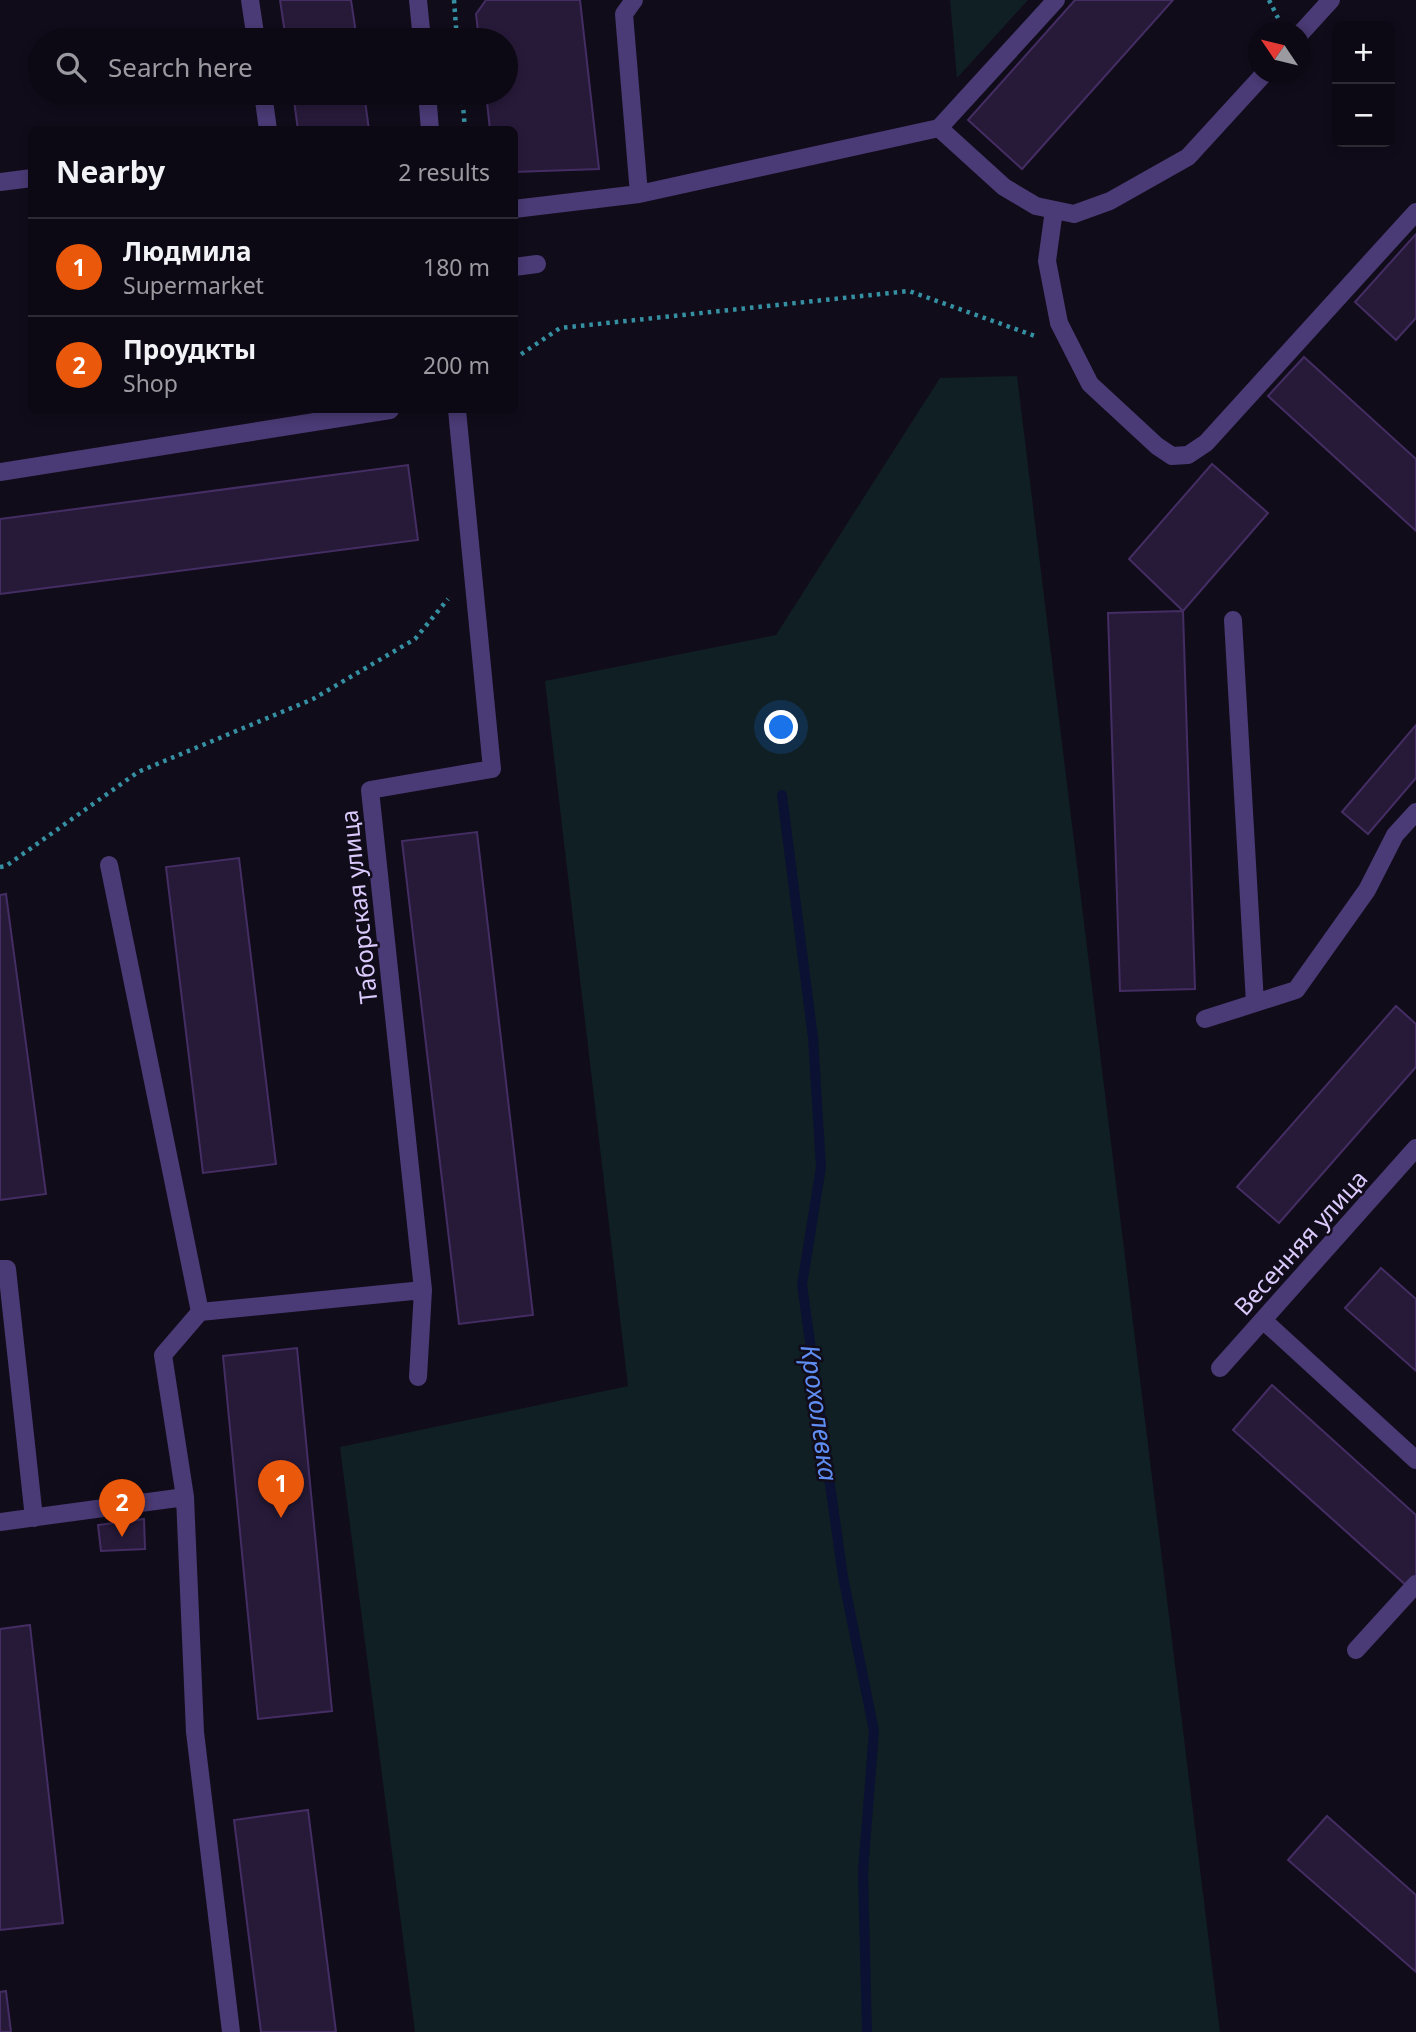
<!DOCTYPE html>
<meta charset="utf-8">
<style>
:root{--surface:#0d0914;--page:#16121d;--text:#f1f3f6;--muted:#9a9aa0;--line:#2d2a34;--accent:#ea580c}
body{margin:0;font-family:"Noto Sans",sans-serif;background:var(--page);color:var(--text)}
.controls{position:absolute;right:21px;top:21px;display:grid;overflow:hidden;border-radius:10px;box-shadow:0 4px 10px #0003}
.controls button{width:63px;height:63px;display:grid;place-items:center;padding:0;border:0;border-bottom:2px solid var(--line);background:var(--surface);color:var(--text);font:35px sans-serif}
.compass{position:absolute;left:1248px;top:21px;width:63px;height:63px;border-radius:50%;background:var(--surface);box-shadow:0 4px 10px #0003;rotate:305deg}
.you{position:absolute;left:782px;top:728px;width:24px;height:24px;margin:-18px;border:5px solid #fff;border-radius:50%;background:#1a73e8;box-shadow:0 0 0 10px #1a73e833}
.badge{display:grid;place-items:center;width:46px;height:46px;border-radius:50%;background:var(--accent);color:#fff;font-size:23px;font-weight:700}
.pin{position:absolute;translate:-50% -58px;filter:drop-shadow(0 2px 4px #0008)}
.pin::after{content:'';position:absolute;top:37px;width:24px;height:21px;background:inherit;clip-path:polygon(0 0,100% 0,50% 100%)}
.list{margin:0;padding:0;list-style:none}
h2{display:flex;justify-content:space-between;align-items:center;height:91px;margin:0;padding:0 28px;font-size:30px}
h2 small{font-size:23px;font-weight:400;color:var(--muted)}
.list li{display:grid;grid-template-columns:46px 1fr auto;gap:21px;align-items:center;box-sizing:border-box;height:98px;padding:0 28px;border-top:2px solid var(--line)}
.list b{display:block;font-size:26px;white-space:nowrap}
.list p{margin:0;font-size:23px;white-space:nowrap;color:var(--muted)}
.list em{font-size:23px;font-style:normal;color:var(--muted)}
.icon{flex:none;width:38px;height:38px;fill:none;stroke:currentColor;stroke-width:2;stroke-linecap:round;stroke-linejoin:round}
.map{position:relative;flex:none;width:1416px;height:2032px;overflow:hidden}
.search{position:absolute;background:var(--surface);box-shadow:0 4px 10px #0003;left:28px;top:28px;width:490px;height:77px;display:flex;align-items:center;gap:18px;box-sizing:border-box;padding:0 24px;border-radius:38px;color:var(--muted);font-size:26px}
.panel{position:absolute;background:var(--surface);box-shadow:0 4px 10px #0003;left:28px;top:126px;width:490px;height:287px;border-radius:10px}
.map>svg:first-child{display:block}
.green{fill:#101f23}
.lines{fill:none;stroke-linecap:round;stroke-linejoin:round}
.stream{stroke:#0b1133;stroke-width:10}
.building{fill:#271a39;stroke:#442d63;stroke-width:2}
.path{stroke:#3590a2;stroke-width:4.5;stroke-dasharray:3.5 5;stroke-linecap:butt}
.minor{stroke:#4a3a75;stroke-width:18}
.labels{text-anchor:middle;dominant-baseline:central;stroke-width:5;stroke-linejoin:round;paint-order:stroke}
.street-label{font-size:24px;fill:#dac9fb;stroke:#110c1a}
.water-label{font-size:26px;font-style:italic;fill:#5f8df2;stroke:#110c1a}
</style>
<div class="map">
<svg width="1416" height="2032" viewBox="0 0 1416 2032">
<rect width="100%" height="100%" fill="#110c1a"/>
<!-- green -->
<path class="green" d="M950,0H1028L957,78Z
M1017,376L1220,2032H415L340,1447L628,1386L545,681L776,635L940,378Z"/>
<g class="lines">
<!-- stream -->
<path class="stream" d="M782,795L813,1038L821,1167L802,1285L843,1577L874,1731L863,1872L867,2032"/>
</g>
<!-- building -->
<path class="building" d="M280,0H351L357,40H286Z
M486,0H580L599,169L514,172V130H490L486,93H506V40H479L476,14Z
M1075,0H1173L1022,169L968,120Z
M293,93H364L369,130H298Z
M1416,234V318L1396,340L1355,302Z
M1304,357L1416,459V531L1268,396Z
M1212,464L1268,513L1183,611L1129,559Z
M408,465L418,540L0,594V519Z
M1183,611L1195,989L1120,991L1108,613Z
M1416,725V778L1368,834L1342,812Z
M477,832L533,1315L459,1324L402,841Z
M239,858L276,1164L203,1173L166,867Z
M6,894L46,1194L0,1200V895Z
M1396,1006L1416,1024V1067L1279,1223L1237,1187Z
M1381,1268L1416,1299V1371L1345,1308Z
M297,1348L332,1711L258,1719L223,1356Z
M1272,1385L1416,1515V1578L1408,1587L1233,1430Z
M144,1519L145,1549L101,1551L98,1525Z
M30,1625L63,1923L0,1930V1629Z
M308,1810L336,2032H261L234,1820Z
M1327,1816L1416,1895V1972L1288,1860Z
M6,1991L11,2032H0V1992Z"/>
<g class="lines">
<!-- path -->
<path class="path" d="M454,0L457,40
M1269,0L1278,18
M462,93L465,130
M514,359L560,328L909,291L1035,336
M0,867L6,866L138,772L313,699L415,639L448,599"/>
<!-- minor -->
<path class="minor" d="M250,0L256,40
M418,0L422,40
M634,0L624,14L639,194
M1300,34L1331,0
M263,93L268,130
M427,93L430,130
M939,128L1004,187L1036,206L1074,214L1110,201L1188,157L1264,74
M0,182L32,178
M514,209L639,194L939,128L1056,0
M1054,210L1047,261L1059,323L1090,384L1157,446L1172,456L1188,455L1206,443L1416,212
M514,267L537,264
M0,472L390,410
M1233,620L1255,1003
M109,865L200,1312L163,1355L185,1497L195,1732L231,2032
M1205,1019L1296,990L1367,890L1395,835L1416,812
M0,1269H7L34,1518
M200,1312L423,1290
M1263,1320L1416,1460
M1220,1368L1416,1148
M418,1377L423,1290L370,790L492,769L457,410
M0,1522L185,1497
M1356,1650L1416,1584"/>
</g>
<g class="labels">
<!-- street labels -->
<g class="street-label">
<text transform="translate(358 907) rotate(-96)">Таборская улица</text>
<text transform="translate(1300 1242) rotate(-48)">Весенняя улица</text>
</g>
<!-- water labels -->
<g class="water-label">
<text transform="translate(820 1413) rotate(82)">Крохолевка</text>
</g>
</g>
</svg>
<div class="controls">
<button>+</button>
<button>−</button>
</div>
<svg class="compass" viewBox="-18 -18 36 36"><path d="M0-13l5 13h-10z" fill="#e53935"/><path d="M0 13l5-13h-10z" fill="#9a9aa0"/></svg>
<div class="you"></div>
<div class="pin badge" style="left:281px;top:1518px">1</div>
<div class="pin badge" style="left:122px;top:1537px">2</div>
<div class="search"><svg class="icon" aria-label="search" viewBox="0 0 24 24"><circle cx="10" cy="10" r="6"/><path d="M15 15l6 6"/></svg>Search here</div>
<section class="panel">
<h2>Nearby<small>2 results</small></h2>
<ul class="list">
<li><span class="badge">1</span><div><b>Людмила</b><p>Supermarket</p></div><em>180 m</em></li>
<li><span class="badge">2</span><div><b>Проудкты</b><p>Shop</p></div><em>200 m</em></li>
</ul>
</section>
</div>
